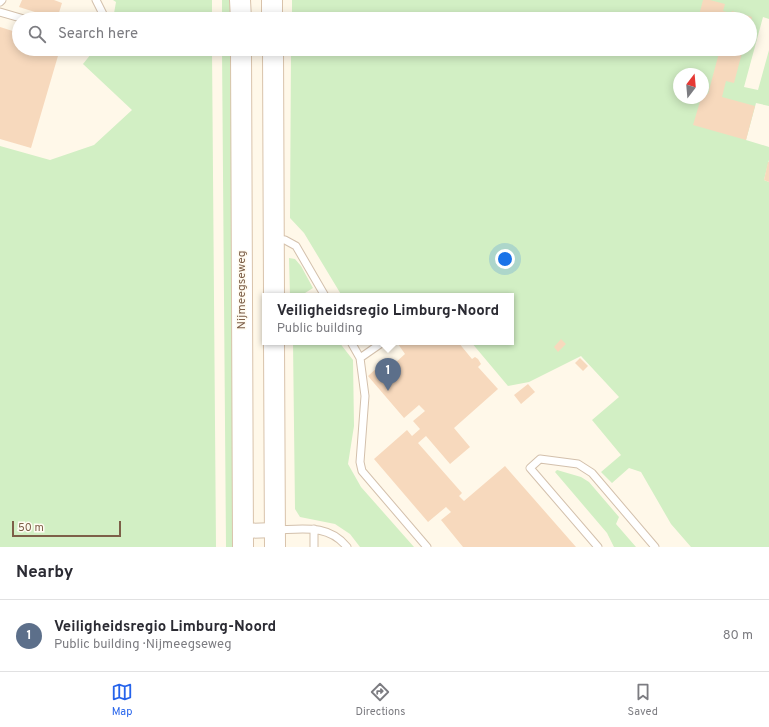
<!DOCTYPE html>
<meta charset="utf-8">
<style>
:root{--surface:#fff;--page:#f2f2f3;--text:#2b2b33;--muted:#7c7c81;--line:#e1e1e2;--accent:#2563eb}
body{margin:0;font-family:Overpass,sans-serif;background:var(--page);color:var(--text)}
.compass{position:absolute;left:673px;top:68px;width:36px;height:36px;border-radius:50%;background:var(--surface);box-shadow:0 2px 10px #0003;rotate:16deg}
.scale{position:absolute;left:12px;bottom:10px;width:109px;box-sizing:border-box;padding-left:4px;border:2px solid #7d5f48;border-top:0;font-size:11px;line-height:14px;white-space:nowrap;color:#7d5f48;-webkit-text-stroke:3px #fffbf1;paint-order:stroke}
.you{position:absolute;left:505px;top:259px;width:14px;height:14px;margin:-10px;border:3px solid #fff;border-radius:50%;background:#1a73e8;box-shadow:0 0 0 6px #1a73e833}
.badge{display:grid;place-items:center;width:26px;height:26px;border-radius:50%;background:var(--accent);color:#fff;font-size:13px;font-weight:700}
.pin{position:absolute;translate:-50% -33px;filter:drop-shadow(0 1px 2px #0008)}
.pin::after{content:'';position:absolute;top:21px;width:14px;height:12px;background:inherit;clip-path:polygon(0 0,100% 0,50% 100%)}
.popup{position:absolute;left:262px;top:293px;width:252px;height:52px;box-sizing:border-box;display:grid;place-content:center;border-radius:0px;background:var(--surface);filter:drop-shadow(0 1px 3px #0005);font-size:13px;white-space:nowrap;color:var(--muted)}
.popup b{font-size:15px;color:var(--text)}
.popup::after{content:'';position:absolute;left:50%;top:100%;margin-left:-8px;border:8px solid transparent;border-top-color:var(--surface)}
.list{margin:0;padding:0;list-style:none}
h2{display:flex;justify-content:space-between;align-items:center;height:52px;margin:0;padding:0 16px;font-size:17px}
h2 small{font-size:13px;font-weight:400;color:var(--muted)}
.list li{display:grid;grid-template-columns:26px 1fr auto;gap:12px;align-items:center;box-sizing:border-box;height:72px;padding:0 16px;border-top:1px solid var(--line)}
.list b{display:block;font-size:15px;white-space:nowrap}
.list p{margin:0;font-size:13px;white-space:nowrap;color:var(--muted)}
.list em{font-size:13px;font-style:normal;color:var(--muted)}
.icon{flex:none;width:22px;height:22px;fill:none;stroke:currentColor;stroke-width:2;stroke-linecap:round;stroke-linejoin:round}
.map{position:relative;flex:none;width:769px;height:547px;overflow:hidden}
.search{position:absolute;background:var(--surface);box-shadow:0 2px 10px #0003;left:12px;right:12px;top:12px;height:44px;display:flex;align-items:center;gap:10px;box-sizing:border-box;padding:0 14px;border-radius:22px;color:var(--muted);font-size:15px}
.sheet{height:124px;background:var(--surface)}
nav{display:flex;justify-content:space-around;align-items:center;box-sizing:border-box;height:56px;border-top:1px solid var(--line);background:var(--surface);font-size:11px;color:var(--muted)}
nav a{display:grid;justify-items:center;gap:2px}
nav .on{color:var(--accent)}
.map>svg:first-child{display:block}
.green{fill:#d2efc4;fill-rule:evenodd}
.building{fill:#f7d9bd}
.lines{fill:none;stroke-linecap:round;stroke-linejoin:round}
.lane-casing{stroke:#d3c0ac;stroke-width:9}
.street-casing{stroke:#d3c0ac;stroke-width:16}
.secondary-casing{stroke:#d9c3ab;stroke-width:22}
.lane{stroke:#fff;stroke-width:7}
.street{stroke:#fff;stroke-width:14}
.secondary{stroke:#fff;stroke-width:20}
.labels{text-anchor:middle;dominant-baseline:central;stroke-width:3;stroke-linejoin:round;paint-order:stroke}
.street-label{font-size:12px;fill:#7d5f48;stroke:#fffbf1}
</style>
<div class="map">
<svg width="769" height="547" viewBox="0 0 769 547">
<rect width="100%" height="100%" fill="#fff8e9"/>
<!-- green -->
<path class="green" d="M113,0H212V19H113L116,2Z
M222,0H232L233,19H222Z
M292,0H769V19L763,17L744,87L758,90L769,50V106L756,103L746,140L769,147V160L764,180L769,182V547H691L671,524L641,472L629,468L612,483L601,472L621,455L592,420L619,397L581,356L529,382L508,386L471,342H511V296H342L304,233L290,218L291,49H750V19H292ZM679,74H703V98H679Z
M95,49H212L216,547H0V146L50,160L94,145L132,110L83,64Z
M222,49H233L235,547H226Z
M289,258L295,259L301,266L313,288L305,293L307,296H290Z
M293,342H339L353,360L354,426L348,464L361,487L414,547H360L350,534L335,524L300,517L295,509Z
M557,470L581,477L589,482L619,517L616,524L636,547H614L607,533L555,472Z"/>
<!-- building -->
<path class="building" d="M22,0H54L62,3L57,19L19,7Z
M703,0H710L725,4L723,11L731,13L732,11L752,17L750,24V19H698Z
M0,27L19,33V49H60L31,148L0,139Z
M720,49H743L734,83L726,81L722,97L755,106L746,140L693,125L701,98H703V92L708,94Z
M768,162H769V182L764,180Z
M561,339L566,344L558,352L554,347Z
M401,342L406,343L408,342H458L472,359L475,357L478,359L481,364L478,367L498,389L454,428L470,447L450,464L426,436L418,443L462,493L459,496L464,501L505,466L576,547H463L441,520L451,512L446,507L428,522L374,459L407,430L412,436L420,429L413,421L425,411L419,405L404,418L368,376L379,366L384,373L405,354L398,344Z
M580,358L588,366L583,371L575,363Z
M528,384L535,392L521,404L514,395Z"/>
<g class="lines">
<!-- lane casing -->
<g class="lane-casing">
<path id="lane" d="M96,0L103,14L100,19
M0,2L2,0
M0,12L24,19
M276,239L285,240L296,246L325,296
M351,342L360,358L365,396L360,462L362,471L427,547
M360,358L383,342
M314,529V547
M277,530C303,529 329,524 347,547
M598,547L530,468L540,459L578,464L592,473L655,547"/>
</g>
<!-- street casing -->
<g class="street-casing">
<path id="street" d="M243,531L275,530"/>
</g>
<!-- secondary casing -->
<g class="secondary-casing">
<path id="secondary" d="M240,0L241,19
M272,0V19
M241,49L243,547
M273,49L274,296
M274,342L275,547"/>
</g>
<!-- lane -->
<use href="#lane" class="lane"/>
<!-- street -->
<use href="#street" class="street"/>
<!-- secondary -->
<use href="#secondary" class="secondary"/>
</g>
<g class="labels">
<!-- street labels -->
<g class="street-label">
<text transform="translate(242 290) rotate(-90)">Nijmeegseweg</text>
</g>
</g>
</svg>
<svg class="compass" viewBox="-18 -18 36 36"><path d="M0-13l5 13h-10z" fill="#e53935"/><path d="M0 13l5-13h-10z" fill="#7c7c81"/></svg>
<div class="scale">50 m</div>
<div class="you"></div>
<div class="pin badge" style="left:388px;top:391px;background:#5c6f8a">1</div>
<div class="popup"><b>Veiligheidsregio Limburg-Noord</b>Public building</div>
<div class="search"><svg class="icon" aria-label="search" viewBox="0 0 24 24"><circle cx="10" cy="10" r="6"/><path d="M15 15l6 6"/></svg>Search here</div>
</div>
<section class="sheet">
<h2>Nearby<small></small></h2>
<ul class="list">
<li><span class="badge" style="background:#5c6f8a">1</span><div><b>Veiligheidsregio Limburg-Noord</b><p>Public building · Nijmeegseweg</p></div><em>80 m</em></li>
</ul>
</section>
<nav>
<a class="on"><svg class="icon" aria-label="map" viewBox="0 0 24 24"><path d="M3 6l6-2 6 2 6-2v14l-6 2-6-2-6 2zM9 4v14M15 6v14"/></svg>Map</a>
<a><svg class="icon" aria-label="directions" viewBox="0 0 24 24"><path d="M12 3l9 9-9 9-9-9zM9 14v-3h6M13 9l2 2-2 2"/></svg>Directions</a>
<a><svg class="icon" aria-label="saved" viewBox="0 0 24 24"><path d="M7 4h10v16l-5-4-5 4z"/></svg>Saved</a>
</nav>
